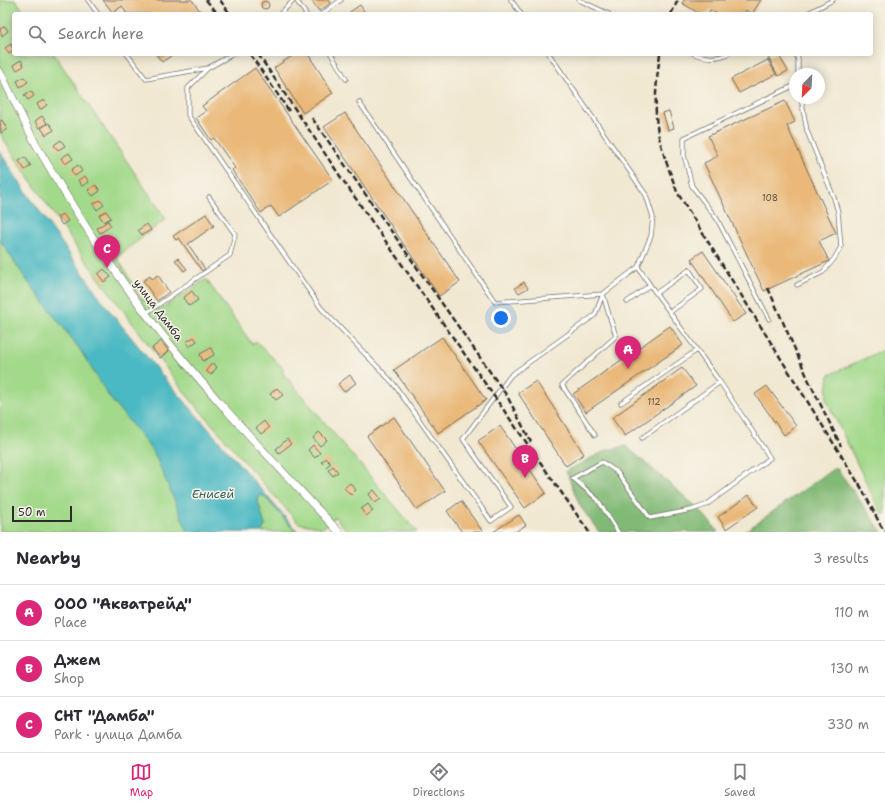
<!DOCTYPE html>
<meta charset="utf-8">
<style>
:root{--surface:#fff;--page:#f7f7f7;--text:#2b2b33;--muted:#7c7c81;--line:#e1e1e2;--accent:#db2777}
body{margin:0;font-family:"Shantell Sans",sans-serif;background:var(--page);color:var(--text)}
.compass{position:absolute;left:789px;top:68px;width:36px;height:36px;border-radius:50%;background:var(--surface);box-shadow:0 2px 10px #0003;rotate:204deg}
.scale{position:absolute;left:12px;bottom:10px;width:60px;box-sizing:border-box;padding-left:4px;border:2px solid #2b2b2b;border-top:0;font-size:11px;line-height:14px;white-space:nowrap;color:#2b2b2b;-webkit-text-stroke:3px #f7f3e8;paint-order:stroke}
.you{position:absolute;left:501px;top:318px;width:14px;height:14px;margin:-10px;border:3px solid #fff;border-radius:50%;background:#1a73e8;box-shadow:0 0 0 6px #1a73e833}
.badge{display:grid;place-items:center;width:26px;height:26px;border-radius:50%;background:var(--accent);color:#fff;font-size:13px;font-weight:700}
.pin{position:absolute;translate:-50% -33px;filter:drop-shadow(0 1px 2px #0008)}
.pin::after{content:'';position:absolute;top:21px;width:14px;height:12px;background:inherit;clip-path:polygon(0 0,100% 0,50% 100%)}
.list{margin:0;padding:0;list-style:none}
h2{display:flex;justify-content:space-between;align-items:center;height:52px;margin:0;padding:0 16px;font-size:17px}
h2 small{font-size:13px;font-weight:400;color:var(--muted)}
.list li{display:grid;grid-template-columns:26px 1fr auto;gap:12px;align-items:center;box-sizing:border-box;height:56px;padding:0 16px;border-top:1px solid var(--line)}
.list b{display:block;font-size:15px;white-space:nowrap}
.list p{margin:0;font-size:13px;white-space:nowrap;color:var(--muted)}
.list em{font-size:13px;font-style:normal;color:var(--muted)}
.icon{flex:none;width:22px;height:22px;fill:none;stroke:currentColor;stroke-width:2;stroke-linecap:round;stroke-linejoin:round}
.map{position:relative;flex:none;width:885px;height:532px;overflow:hidden}
.search{position:absolute;background:var(--surface);box-shadow:0 2px 10px #0003;left:12px;right:12px;top:12px;height:44px;display:flex;align-items:center;gap:10px;box-sizing:border-box;padding:0 14px;border-radius:4px;color:var(--muted);font-size:15px}
.sheet{height:220px;background:var(--surface)}
nav{display:flex;justify-content:space-around;align-items:center;box-sizing:border-box;height:56px;border-top:1px solid var(--line);background:var(--surface);font-size:11px;color:var(--muted)}
nav a{display:grid;justify-items:center;gap:2px}
nav .on{color:var(--accent)}
.map>svg:first-child{display:block}
.green{fill:#a2d98a;stroke:#66825a}
.forest{fill:#81b976;stroke:#567250}
.water{fill:#4bb9c3;stroke:#3b7277}
.building{fill:#eab97a}
.lines{fill:none;stroke-linecap:round;stroke-linejoin:round}
.service-casing{stroke:#706d65;stroke-width:5}
.minor-casing{stroke:#706d65;stroke-width:8}
.service{stroke:#fff;stroke-width:3.5}
.minor{stroke:#fff;stroke-width:7}
.rail{stroke:#2b2b2b;stroke-width:2.5;stroke-dasharray:6 3;stroke-linecap:butt}
.labels{text-anchor:middle;dominant-baseline:central;stroke-width:3;stroke-linejoin:round;paint-order:stroke}
.number-label{font-size:9px;fill:#5b4e3f}
.street-label{font-size:11px;fill:#2b2b2b;stroke:#f7f3e8}
.water-label{font-size:12px;font-style:italic;fill:#365d60;stroke:#f7f3e8}
</style>
<div class="map">
<svg width="885" height="532" viewBox="0 0 885 532">
<rect width="100%" height="100%" fill="#f7f3e8"/>
<filter id="ink" filterUnits="userSpaceOnUse"><feTurbulence type="fractalNoise" baseFrequency=".025" numOctaves="2"/><feDisplacementMap in="SourceGraphic" scale="8" xChannelSelector="R" yChannelSelector="G"/><feConvolveMatrix kernelMatrix="1 2 1 2 8 2 1 2 1" color-interpolation-filters="sRGB"/></filter>
<filter id="wash" filterUnits="userSpaceOnUse"><feTurbulence type="fractalNoise" baseFrequency=".012" numOctaves="4" result="noise"/><feDisplacementMap in="SourceGraphic" scale="16" xChannelSelector="R" yChannelSelector="G"/><feGaussianBlur stdDeviation="0.9" result="paint"/><feColorMatrix in="noise" values="0 0 0 0 0 0 0 0 0 0 0 0 0 0 0 0 0 1.4 0 .05"/><feComposite in="paint" operator="in"/></filter>
<g filter="url(#wash)">
<rect width="100%" height="100%" fill="#f1e8d1"/>
<!-- green -->
<path class="green" d="M0,0H16L26,14H14V54H54L166,219L117,257L140,297L158,309L164,307L206,279L252,344L256,341L284,369L282,372L417,532H348L335,517L323,528L298,523L189,398L161,361L83,257L8,147L0,133Z
M0,240L26,279L79,348L110,398L144,439L156,457L188,532H0Z
M885,349V516L880,511L826,399L829,375Z
M259,495L263,496L267,499L296,532H261L265,526L258,501Z"/>
<!-- forest -->
<path class="forest" d="M626,446L700,510L718,532H599L580,506L566,471L607,450Z
M836,467L882,532H744Z"/>
<!-- water -->
<path class="water" d="M0,152L24,189L108,309L160,373L298,532H296L267,499L263,496L260,495L258,501L265,526L261,532H188L156,457L144,439L110,398L79,348L26,279L0,240Z"/>
<g id="blocks">
<!-- building -->
<path class="building" d="M103,0H192L202,14H127L122,6L113,13Z
M311,0H329L331,3L319,11Z
M684,0H761L752,14L746,10L744,14H717L710,10L707,14H700L682,3Z
M261 5a4 4 0 1 1 8 0a4 4 0 1 1-8 0Z
M360,5L366,14H347Z
M5,26L8,31L2,36L0,29Z
M11,44L14,51L9,54L5,48Z
M156,54H174L162,62Z
M295,54H308L333,93L303,113L274,68Z
M772,54H778L788,71L778,76L768,57Z
M21,60L24,66L17,70L13,65Z
M768,60L776,74L739,93L731,79Z
M255,68L333,180L279,217L271,206L261,213L232,170L235,168L214,138L211,140L196,118L206,111L202,106Z
M24,77L28,82L20,87L17,81Z
M31,91L34,96L28,100L24,95Z
M44,100L47,105L40,110L37,104Z
M785,101L795,122L787,126L836,233L819,241L829,261L764,291L704,163L718,156L708,136Z
M669,111L674,128L668,130L663,113Z
M345,113L460,282L439,296L324,127Z
M42,116L47,123L39,128L35,121Z
M2,120L7,129L1,133L0,121Z
M49,123L54,130L46,135L41,128Z
M61,140L65,146L58,150L54,145Z
M69,153L73,159L65,164L61,158Z
M25,157L31,166L25,170L19,161Z
M78,165L82,171L75,176L71,170Z
M85,176L89,182L82,186L78,180Z
M96,185L100,191L93,196L88,190Z
M100,200L104,205L97,210L93,204Z
M106,211L111,218L104,222L99,215Z
M63,214L68,221L62,225L57,217Z
M206,214L214,226L188,244L205,269L202,271L179,238L176,240L173,236Z
M108,221L111,226L100,233L97,228Z
M147,224L151,230L142,235L138,230Z
M703,251L746,314L733,322L691,259Z
M178,258L187,269L184,271L175,260Z
M104,269L111,277L104,282L98,274Z
M158,275L169,292L157,301L143,281L150,276L152,279Z
M524,282L528,288L519,293L515,288Z
M192,291L198,300L189,306L183,298Z
M670,326L683,345L586,412L573,394Z
M194,337L197,341L189,347L186,342Z
M442,337L486,400L438,433L394,370Z
M161,341L169,351L160,358L152,348Z
M211,348L214,355L203,361L200,354Z
M212,363L217,367L211,375L206,371Z
M682,368L696,386L625,436L612,418Z
M350,375L356,383L344,392L338,384Z
M536,381L584,454L566,466L518,393Z
M767,386L796,426L784,435L755,394Z
M277,388L283,395L276,400L270,394Z
M394,417L445,491L417,510L367,436Z
M264,421L269,428L261,434L256,428Z
M500,426L546,493L525,508L478,441Z
M319,432L327,440L320,446L313,438Z
M287,439L291,444L279,453L276,449Z
M313,445L320,453L315,458L308,450Z
M326,458L331,463L326,467L321,462Z
M333,466L338,472L333,476L328,470Z
M350,483L356,490L351,495L344,488Z
M374,490L381,499L375,503L369,494Z
M749,495L758,507L726,529L718,517Z
M461,501L483,532H462L447,511Z
M368,504L373,511L366,516L361,509Z
M519,515L526,525L515,532H493Z"/>
</g>
</g>
<g filter="url(#ink)">
<use href="#blocks" fill-opacity="0" stroke="#706d65" stroke-width="1"/>
<g class="lines">
<!-- service casing -->
<g class="service-casing">
<path id="service" d="M88,0L98,14
M296,0L306,14
M511,0L521,14
M579,0L609,14
M280,14L294,0
M322,14L341,0
M806,14L833,0
M127,54L146,79L208,68L233,54
M331,54L346,79
M549,54L646,195L653,217L651,236L638,267L650,285L720,382L770,458L706,505L691,510L650,518L617,472L602,462L573,478L598,500L618,532
M694,54C705,58 717,59 728,54
M795,54L798,58V74
M208,68L188,88V115L321,308L393,383L491,521L511,507L463,439L511,375L595,315L603,294L638,267
M359,102L495,302L603,294L609,315L616,336L562,385L595,435
M797,285L823,272L834,259L841,247L838,212L834,198L807,131L801,98
M656,293L689,270L702,289L670,312
M627,302L650,285
M146,313L230,255L235,234L209,197
M769,319L717,219L692,186L684,155V138L795,85
M621,403L697,350
M642,438L720,382"/>
</g>
<!-- minor casing -->
<g class="minor-casing">
<path id="minor" d="M0,72C13,97 24,123 38,148C71,205 107,262 147,315C206,392 273,461 339,532"/>
</g>
<!-- service -->
<use href="#service" class="service"/>
<!-- minor -->
<use href="#minor" class="minor"/>
<!-- rail -->
<path class="rail" d="M206,0L218,14
M220,0L230,14
M671,14L678,0
M250,54L289,111
M258,54L340,176L589,532
M660,54C656,85 652,118 662,148C666,163 672,177 677,192L862,489
M312,118L507,396L531,442
M768,288L809,381L841,446
M859,483L881,526L885,531"/>
</g>
</g>
<g class="labels">
<!-- number labels -->
<g class="number-label">
<text x="770" y="198">108</text>
<text x="654" y="402">112</text>
</g>
<!-- street labels -->
<g class="street-label">
<text transform="translate(158 310) rotate(53)">улица Дамба</text>
</g>
<!-- water labels -->
<g class="water-label">
<text x="213" y="494">Енисей</text>
</g>
</g>
</svg>
<svg class="compass" viewBox="-18 -18 36 36"><path d="M0-13l5 13h-10z" fill="#e53935"/><path d="M0 13l5-13h-10z" fill="#7c7c81"/></svg>
<div class="scale">50 m</div>
<div class="you"></div>
<div class="pin badge" style="left:628px;top:369px">A</div>
<div class="pin badge" style="left:525px;top:478px">B</div>
<div class="pin badge" style="left:107px;top:268px">C</div>
<div class="search"><svg class="icon" aria-label="search" viewBox="0 0 24 24"><circle cx="10" cy="10" r="6"/><path d="M15 15l6 6"/></svg>Search here</div>
</div>
<section class="sheet">
<h2>Nearby<small>3 results</small></h2>
<ul class="list">
<li><span class="badge">A</span><div><b>ООО &quot;Акватрейд&quot;</b><p>Place</p></div><em>110 m</em></li>
<li><span class="badge">B</span><div><b>Джем</b><p>Shop</p></div><em>130 m</em></li>
<li><span class="badge">C</span><div><b>СНТ &quot;Дамба&quot;</b><p>Park · улица Дамба</p></div><em>330 m</em></li>
</ul>
</section>
<nav>
<a class="on"><svg class="icon" aria-label="map" viewBox="0 0 24 24"><path d="M3 6l6-2 6 2 6-2v14l-6 2-6-2-6 2zM9 4v14M15 6v14"/></svg>Map</a>
<a><svg class="icon" aria-label="directions" viewBox="0 0 24 24"><path d="M12 3l9 9-9 9-9-9zM9 14v-3h6M13 9l2 2-2 2"/></svg>Directions</a>
<a><svg class="icon" aria-label="saved" viewBox="0 0 24 24"><path d="M7 4h10v16l-5-4-5 4z"/></svg>Saved</a>
</nav>
